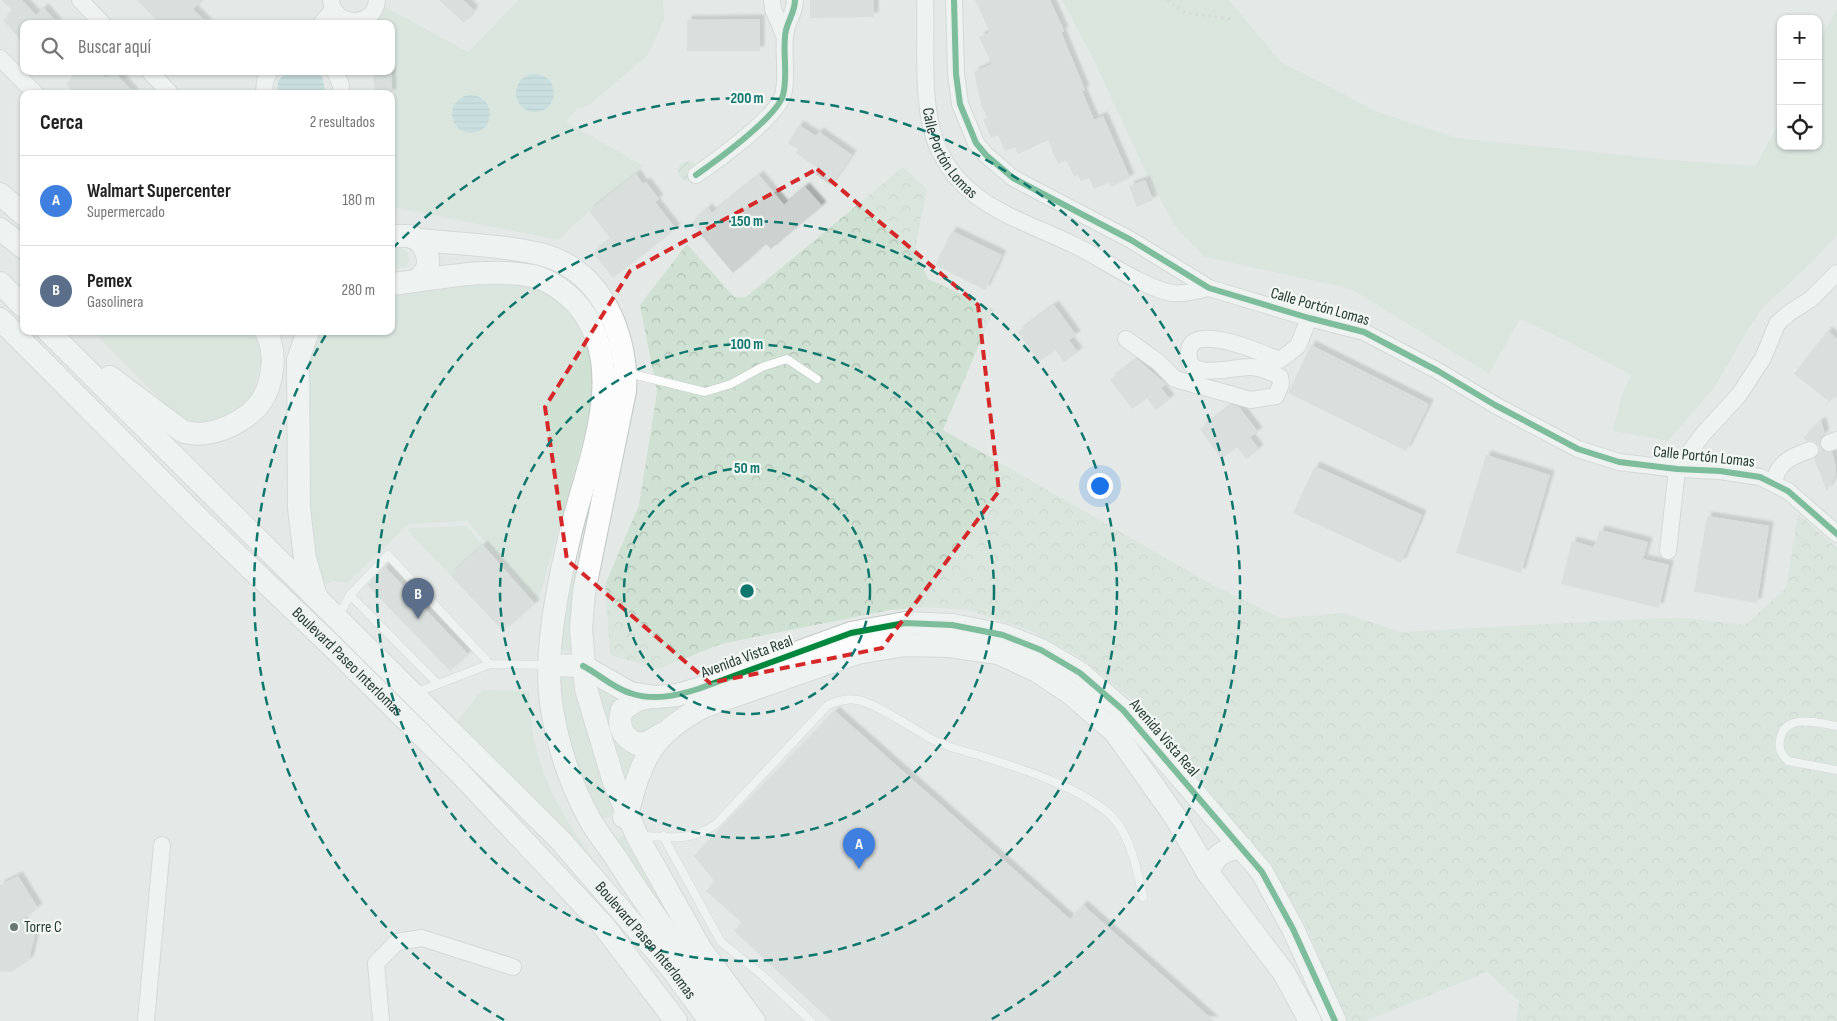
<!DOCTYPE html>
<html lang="es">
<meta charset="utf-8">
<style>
:root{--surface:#fff;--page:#f2f2f2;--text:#222;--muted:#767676;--line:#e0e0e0;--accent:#677872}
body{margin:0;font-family:"Sofia Sans Condensed",sans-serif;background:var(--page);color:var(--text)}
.controls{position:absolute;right:15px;top:15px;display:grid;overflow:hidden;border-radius:10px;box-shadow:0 1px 4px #0004}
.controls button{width:45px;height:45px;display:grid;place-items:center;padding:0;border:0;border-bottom:1px solid var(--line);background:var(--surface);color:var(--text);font:25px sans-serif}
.you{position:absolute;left:1099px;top:485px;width:18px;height:18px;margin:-12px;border:4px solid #fff;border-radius:50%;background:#1a73e8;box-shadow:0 0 0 8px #1a73e833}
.badge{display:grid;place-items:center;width:32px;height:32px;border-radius:50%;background:var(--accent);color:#fff;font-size:16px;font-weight:700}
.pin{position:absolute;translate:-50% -41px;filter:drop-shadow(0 1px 2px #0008)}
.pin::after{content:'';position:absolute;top:26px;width:18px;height:15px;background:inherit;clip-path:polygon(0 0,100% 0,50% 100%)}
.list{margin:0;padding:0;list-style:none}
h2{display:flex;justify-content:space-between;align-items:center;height:65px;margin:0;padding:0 20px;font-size:21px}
h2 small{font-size:16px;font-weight:400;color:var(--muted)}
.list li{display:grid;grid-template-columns:32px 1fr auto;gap:15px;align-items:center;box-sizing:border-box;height:90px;padding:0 20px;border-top:1px solid var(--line)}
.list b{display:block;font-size:19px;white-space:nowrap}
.list p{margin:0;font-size:16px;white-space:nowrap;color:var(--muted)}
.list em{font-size:16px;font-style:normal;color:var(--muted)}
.icon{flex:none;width:28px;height:28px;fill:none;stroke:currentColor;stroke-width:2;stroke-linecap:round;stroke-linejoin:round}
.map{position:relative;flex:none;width:1837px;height:1021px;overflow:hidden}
.search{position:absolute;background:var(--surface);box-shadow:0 1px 4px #0004;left:20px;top:20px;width:375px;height:55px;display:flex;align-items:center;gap:12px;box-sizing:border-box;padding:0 18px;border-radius:10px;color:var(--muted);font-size:19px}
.panel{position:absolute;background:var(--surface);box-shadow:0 1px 4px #0004;left:20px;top:90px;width:375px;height:245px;border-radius:10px}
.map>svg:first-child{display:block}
.grass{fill:#cfe1d3}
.forest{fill:url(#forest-crowns)}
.garden{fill:url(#garden-furrows)}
.water{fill:url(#water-rules)}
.building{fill:#cdd2d0;filter:url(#shadow)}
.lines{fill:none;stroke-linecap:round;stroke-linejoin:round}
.lane-casing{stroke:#c1c6c4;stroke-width:9}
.street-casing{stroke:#c1c6c4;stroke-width:18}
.secondary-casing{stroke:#c0c7c4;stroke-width:24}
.path{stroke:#c1c9c5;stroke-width:3;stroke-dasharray:2.5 4;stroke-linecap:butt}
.lane{stroke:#fbfcfb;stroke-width:8}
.street{stroke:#fbfcfb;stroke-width:16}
.secondary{stroke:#fbfcfb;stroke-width:22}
.cycleway-casing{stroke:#f3f8f5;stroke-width:9}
.cycleway{stroke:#00873e;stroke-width:6}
.marked{fill:none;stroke:#d62828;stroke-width:4;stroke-dasharray:10 6;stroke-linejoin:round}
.ring{fill:none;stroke:#0f766e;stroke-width:2.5;stroke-dasharray:9 6}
.poi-dot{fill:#677872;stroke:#f3f8f5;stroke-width:2}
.labels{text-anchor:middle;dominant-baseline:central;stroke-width:4.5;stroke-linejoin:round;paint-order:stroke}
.street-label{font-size:16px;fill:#243b33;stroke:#f3f8f5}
.poi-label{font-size:16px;fill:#243b33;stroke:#f3f8f5;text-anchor:start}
.centre{fill:#0f766e;stroke:#f3f8f5;stroke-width:2.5}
.ring-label{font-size:15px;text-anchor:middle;font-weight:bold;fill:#0f766e;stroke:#f3f8f5;stroke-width:4.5;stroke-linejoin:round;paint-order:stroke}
</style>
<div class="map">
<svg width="1837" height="1021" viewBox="0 0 1837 1021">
<defs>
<pattern id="forest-crowns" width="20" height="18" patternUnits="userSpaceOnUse" patternTransform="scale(1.25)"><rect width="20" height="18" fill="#cfe1d3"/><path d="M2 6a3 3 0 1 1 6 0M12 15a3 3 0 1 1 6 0" fill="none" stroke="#b2c2b6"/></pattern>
<pattern id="garden-furrows" width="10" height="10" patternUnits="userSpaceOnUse" patternTransform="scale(1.25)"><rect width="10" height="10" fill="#cfe1d3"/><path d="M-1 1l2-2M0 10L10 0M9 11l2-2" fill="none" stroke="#b2c2b6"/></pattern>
<pattern id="water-rules" width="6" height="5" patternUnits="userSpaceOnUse" patternTransform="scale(1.25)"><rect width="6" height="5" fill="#a8d1d5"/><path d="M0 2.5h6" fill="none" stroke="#90b4b7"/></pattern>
<filter id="shadow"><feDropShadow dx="4.5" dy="-4.5" stdDeviation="1" flood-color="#0004"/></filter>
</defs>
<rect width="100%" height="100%" fill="#e4e9e7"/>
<!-- grass -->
<path class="grass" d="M519,0H663L664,20L648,55L588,106L577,109L566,122L644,166L589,211L559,240L391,207V105H394L391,24H370L382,5L468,52Z
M1062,0H1229L1281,62L1378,112L1458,138L1671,160L1756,166L1781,118V146H1818V44L1837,8V235L1804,270L1763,307L1749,328L1714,388L1668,441L1613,431L1621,397L1631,375L1567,341L1520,319L1489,374L1351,289L1205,257L1175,226L1148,177L1092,56Z
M391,248H402L408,253L409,260L406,267L391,270Z
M517,284C559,290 589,328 593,368C596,401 584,435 576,466C564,511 551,557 538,602L467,521L409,524L347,583L333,581L325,585L310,543L304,360L315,331H391V295L472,285Z
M92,331H256L261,347V362L252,396L237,413L196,426L178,417Z
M466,526L483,545L450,575L408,531L411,528Z
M571,563L577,565L572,616V651H558Z
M551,673H571L576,680L614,810L611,816L601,821L590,815Z
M597,685L624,701L638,749L627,782Z
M482,690L529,691C531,777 566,823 616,889L455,724Z
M686,700L644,733H638L627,722L629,711Z
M628,834L666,905L660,909L615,840Z"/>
<!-- forest -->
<path class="forest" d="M903,167L927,189L915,249L928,279L994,309L943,430L1213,585L1281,618L1344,613L1401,632L1659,618H1686L1745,625L1786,588L1798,514L1837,548V1021H1516L1519,1001L1487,972L1366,1021H1347L1306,926L1270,865L1134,701L1081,658L1029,630L967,610L928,607L890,610L721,644L658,669L610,655L605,585L639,505L657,392L640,305L687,244L734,297H746Z"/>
<!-- garden -->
<path class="garden" d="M678 171a10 10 0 1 1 20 0a10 10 0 1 1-20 0Z"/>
<!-- water -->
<path class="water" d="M287,71H315L322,76L326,94H277L278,81Z
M516 93a19 19 0 1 1 38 0a19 19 0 1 1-38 0Z
M452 114a19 19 0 1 1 38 0a19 19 0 1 1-38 0Z"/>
<!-- building -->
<path class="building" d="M1,0H22L36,15L44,8L58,24H24V44L3,20L13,11Z
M137,0H202L193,9L208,24H160Z
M439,0H463L474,10L464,23Z
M810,0H874V17L810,18Z
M975,0H1050L1064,31L1061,32L1085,90L1082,91L1094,120L1103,116L1130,178L1111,187L1109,183L1094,189L1089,178L1081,181L1078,175L1074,176L1066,160L1058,164L1048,140L1018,154L1015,147L1005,151L998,135L991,138L983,119L987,118L981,104L974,72L992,64L979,37L990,32Z
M760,19V51H687V20Z
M79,71H100L106,78L114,72L135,94H75L66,84Z
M384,71H391L392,94H375L373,74Z
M799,125L816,136L819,132L852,155L831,185L815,174L819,169L796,153L798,150L788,143Z
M636,174L643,184L646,182L659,199L655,202L676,229L613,278L593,253L611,239L589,211Z
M759,175L784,205L805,187L822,206L771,249L766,244L733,273L691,223L708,208L712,213Z
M1145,180L1153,200L1137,207L1129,186Z
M952,231L1002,255L985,290L935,265Z
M1054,305L1076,335L1069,340L1078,352L1064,362L1055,350L1039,362L1018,332Z
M1828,331L1837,339V393L1830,402L1794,374Z
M1311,345L1429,404L1406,451L1288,393Z
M1137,359L1166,384L1161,388L1170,399L1156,410L1147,398L1132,409L1110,380Z
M1232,405L1239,407L1258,432L1250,437L1259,449L1246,459L1237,447L1221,459L1200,429Z
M1821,421L1825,434L1821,437L1820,446L1823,451L1832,452L1836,468L1835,476L1827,491L1814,459L1820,452L1819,446L1812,440L1806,441L1804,437Z
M1486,455L1550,475L1521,573L1456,553Z
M1315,466L1422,515L1401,563L1293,513Z
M1707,516L1769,526L1757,603L1694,592Z
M1600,530L1648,542L1643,559L1669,565L1659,608L1561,584L1572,541L1594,547Z
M483,545L535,604L503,631L450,575Z
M385,567L468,654L450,671L367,585Z
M835,711L1070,919L1083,905L1214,1021H831L734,931L742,923L706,891L715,882L694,856Z
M18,876L38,908L22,920L35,935L29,960L11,972L0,971V885Z"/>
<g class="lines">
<!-- lane casing -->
<g class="lane-casing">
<path id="lane" d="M628,373L705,392L731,384L762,367L787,359L817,379
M350,595L437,683
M339,615L350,595L388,555L490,664
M415,693L490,664L548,665
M1837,726C1819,723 1784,712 1780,740C1778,749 1782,755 1788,761L1837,770
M639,836C671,836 689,843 716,824L828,705C838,701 847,698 857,700C874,702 912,728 928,737C942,746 961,750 978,755C1019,768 1072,784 1106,811C1130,830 1137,869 1143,897
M663,836L721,942L762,975L811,1021"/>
</g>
<!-- street casing -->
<g class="street-casing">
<g id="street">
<path d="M80,0L103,24"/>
<path d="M331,0C334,28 375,28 377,0"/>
<path d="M772,0L773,9L784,35"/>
<path id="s1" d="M925,0C927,47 919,112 941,154C949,170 961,184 975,195C1005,218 1042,229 1076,246C1103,259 1144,288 1172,293C1183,295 1198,290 1209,288"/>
<path d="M954,0L956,74L960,104L976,143L986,155L1013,178L1131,240L1209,288L1309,318L1364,332L1438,371L1495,405L1578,449L1619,462L1677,469L1720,471L1760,477L1788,491L1837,534"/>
<path d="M321,24L333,10"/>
<path d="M0,58L36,94"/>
<path d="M149,71L171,94"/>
<path d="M335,71L341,85V94"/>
<path d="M264,94L265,81L270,71"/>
<path d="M696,175C716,161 777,117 783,95C788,76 783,56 785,37C785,24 795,14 795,0"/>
<path d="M1126,339L1158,362L1175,379L1251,400L1276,396L1281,384L1280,377C1272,372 1261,368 1252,367C1236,365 1183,385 1189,350C1194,322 1264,354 1280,360L1298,346L1309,318"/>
<path d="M1829,443L1837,440"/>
<path d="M1774,482C1778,462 1792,456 1810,450"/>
<path d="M1668,551L1677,469L1703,434L1739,395L1763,358L1777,324L1789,313L1811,299L1837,273"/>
<path d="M146,1021L162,845"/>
<path d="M381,1021L376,963L397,942L422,938L513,967"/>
</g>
</g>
<!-- secondary casing -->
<g class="secondary-casing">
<g id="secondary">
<path d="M0,194L24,215"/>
<path d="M0,229L24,248"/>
<path d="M391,236H409L419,240C459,244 501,245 540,254C601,269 628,334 625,391L584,592L581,629L586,689L614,782L637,836L700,948L754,1021"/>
<path d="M417,280C433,268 430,255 419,240"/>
<path d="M0,283L24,307"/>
<path d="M391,284C437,279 486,267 533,276C549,280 563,290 574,301C635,365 585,466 569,539C557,590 543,657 552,709C558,747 572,787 590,820C598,834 609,847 618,861C653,916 692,968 731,1021"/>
<path id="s2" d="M0,319L194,514L331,645L458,771L603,925L676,1021"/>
<path id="s3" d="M48,331L561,841L671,968L710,1021"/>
<path d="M308,331L298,360L299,508L305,558L316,597"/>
<path d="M110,377L182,431C209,441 252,421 265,395C274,375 276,351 266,331"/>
<path d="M550,665L583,666L630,693L656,697L677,695L698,689L851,633L905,623L952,625L1003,635L1041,650L1080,673L1123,710L1262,872L1293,929L1335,1021"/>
<path d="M650,697L637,700L622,710C617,726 622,737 637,744L648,742L664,733"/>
<path d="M624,817L627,815C641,759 652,733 705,706L857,653L905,645L949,646L998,653L1037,671L1070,693L1115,732L1174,815L1208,873L1284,973L1310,1021"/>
<path d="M1208,873C1215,855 1223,849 1242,848"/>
</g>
</g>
<!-- path -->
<path class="path" d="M1167,0L1186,13L1234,19"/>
<!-- lane -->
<use href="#lane" class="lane"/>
<!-- street -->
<use href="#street" class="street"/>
<!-- secondary -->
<use href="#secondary" class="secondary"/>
<!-- cycleway casing -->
<g class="cycleway-casing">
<path id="cycleway" d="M954,0L956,74L960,104L976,143L986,155L1013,178L1131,240L1209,288L1309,318L1364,332L1438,371L1495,405L1578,449L1619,462L1677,469L1720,471L1760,477L1788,491L1837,534
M696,175C716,161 777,117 783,95C788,76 783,56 785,37C785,24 795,14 795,0
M583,666C599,674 613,688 630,693C652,701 676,696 698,689L851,633L905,623L952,625L1003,635L1041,650L1080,673L1123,710L1262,872L1293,929L1335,1021"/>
</g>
<!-- cycleway -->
<use href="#cycleway" class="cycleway"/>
</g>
<!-- marked area -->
<path d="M0 0H1837V1021H0ZM817,169L978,305L999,491L882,648L710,683L567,560L545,407L630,271Z" fill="#e4e9e7" fill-opacity=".55" fill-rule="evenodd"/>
<path class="marked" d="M817,169L978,305L999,491L882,648L710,683L567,560L545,407L630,271Z"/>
<!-- distance rings -->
<g class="ring">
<circle cx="747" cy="591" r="123"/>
<circle cx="747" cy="591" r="247"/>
<circle cx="747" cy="591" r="370"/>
<path d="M504 1020A493 493 0 0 1 327 333M392 249A493 493 0 1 1 990 1020"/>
</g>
<!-- markers -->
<circle class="poi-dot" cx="14" cy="927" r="5"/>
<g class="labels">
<!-- street labels -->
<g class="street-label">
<text stroke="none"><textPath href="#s1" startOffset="159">Calle Portón Lomas</textPath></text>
<text transform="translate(1320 307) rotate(16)">Calle Portón Lomas</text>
<text transform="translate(1704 457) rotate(6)">Calle Portón Lomas</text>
<text transform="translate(747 657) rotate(-20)">Avenida Vista Real</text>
<text stroke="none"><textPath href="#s2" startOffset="488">Boulevard Paseo Interlomas</textPath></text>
<text transform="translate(1164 738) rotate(49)">Avenida Vista Real</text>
<text stroke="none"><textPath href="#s3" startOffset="854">Boulevard Paseo Interlomas</textPath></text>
</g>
<!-- poi labels -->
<g class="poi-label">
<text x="24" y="927">Torre C</text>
</g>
</g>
<circle cx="747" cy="591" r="8" class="centre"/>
<g class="ring-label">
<text x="747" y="103">200 m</text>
<text x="747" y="226">150 m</text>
<text x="747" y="349">100 m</text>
<text x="747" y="473">50 m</text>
</g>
</svg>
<div class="controls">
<button>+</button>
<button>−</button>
<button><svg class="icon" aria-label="locate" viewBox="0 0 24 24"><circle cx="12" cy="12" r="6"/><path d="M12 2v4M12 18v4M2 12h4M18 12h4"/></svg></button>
</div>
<div class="you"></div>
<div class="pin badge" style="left:859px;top:869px;background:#3f7fe0">A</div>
<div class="pin badge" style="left:418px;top:619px;background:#5c6f8a">B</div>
<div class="search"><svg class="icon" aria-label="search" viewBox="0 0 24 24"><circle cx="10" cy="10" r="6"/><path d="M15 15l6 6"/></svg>Buscar aquí</div>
<section class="panel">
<h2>Cerca<small>2 resultados</small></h2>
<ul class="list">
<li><span class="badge" style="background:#3f7fe0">A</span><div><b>Walmart Supercenter</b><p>Supermercado</p></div><em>180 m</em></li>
<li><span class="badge" style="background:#5c6f8a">B</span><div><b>Pemex</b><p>Gasolinera</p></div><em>280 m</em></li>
</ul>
</section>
</div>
